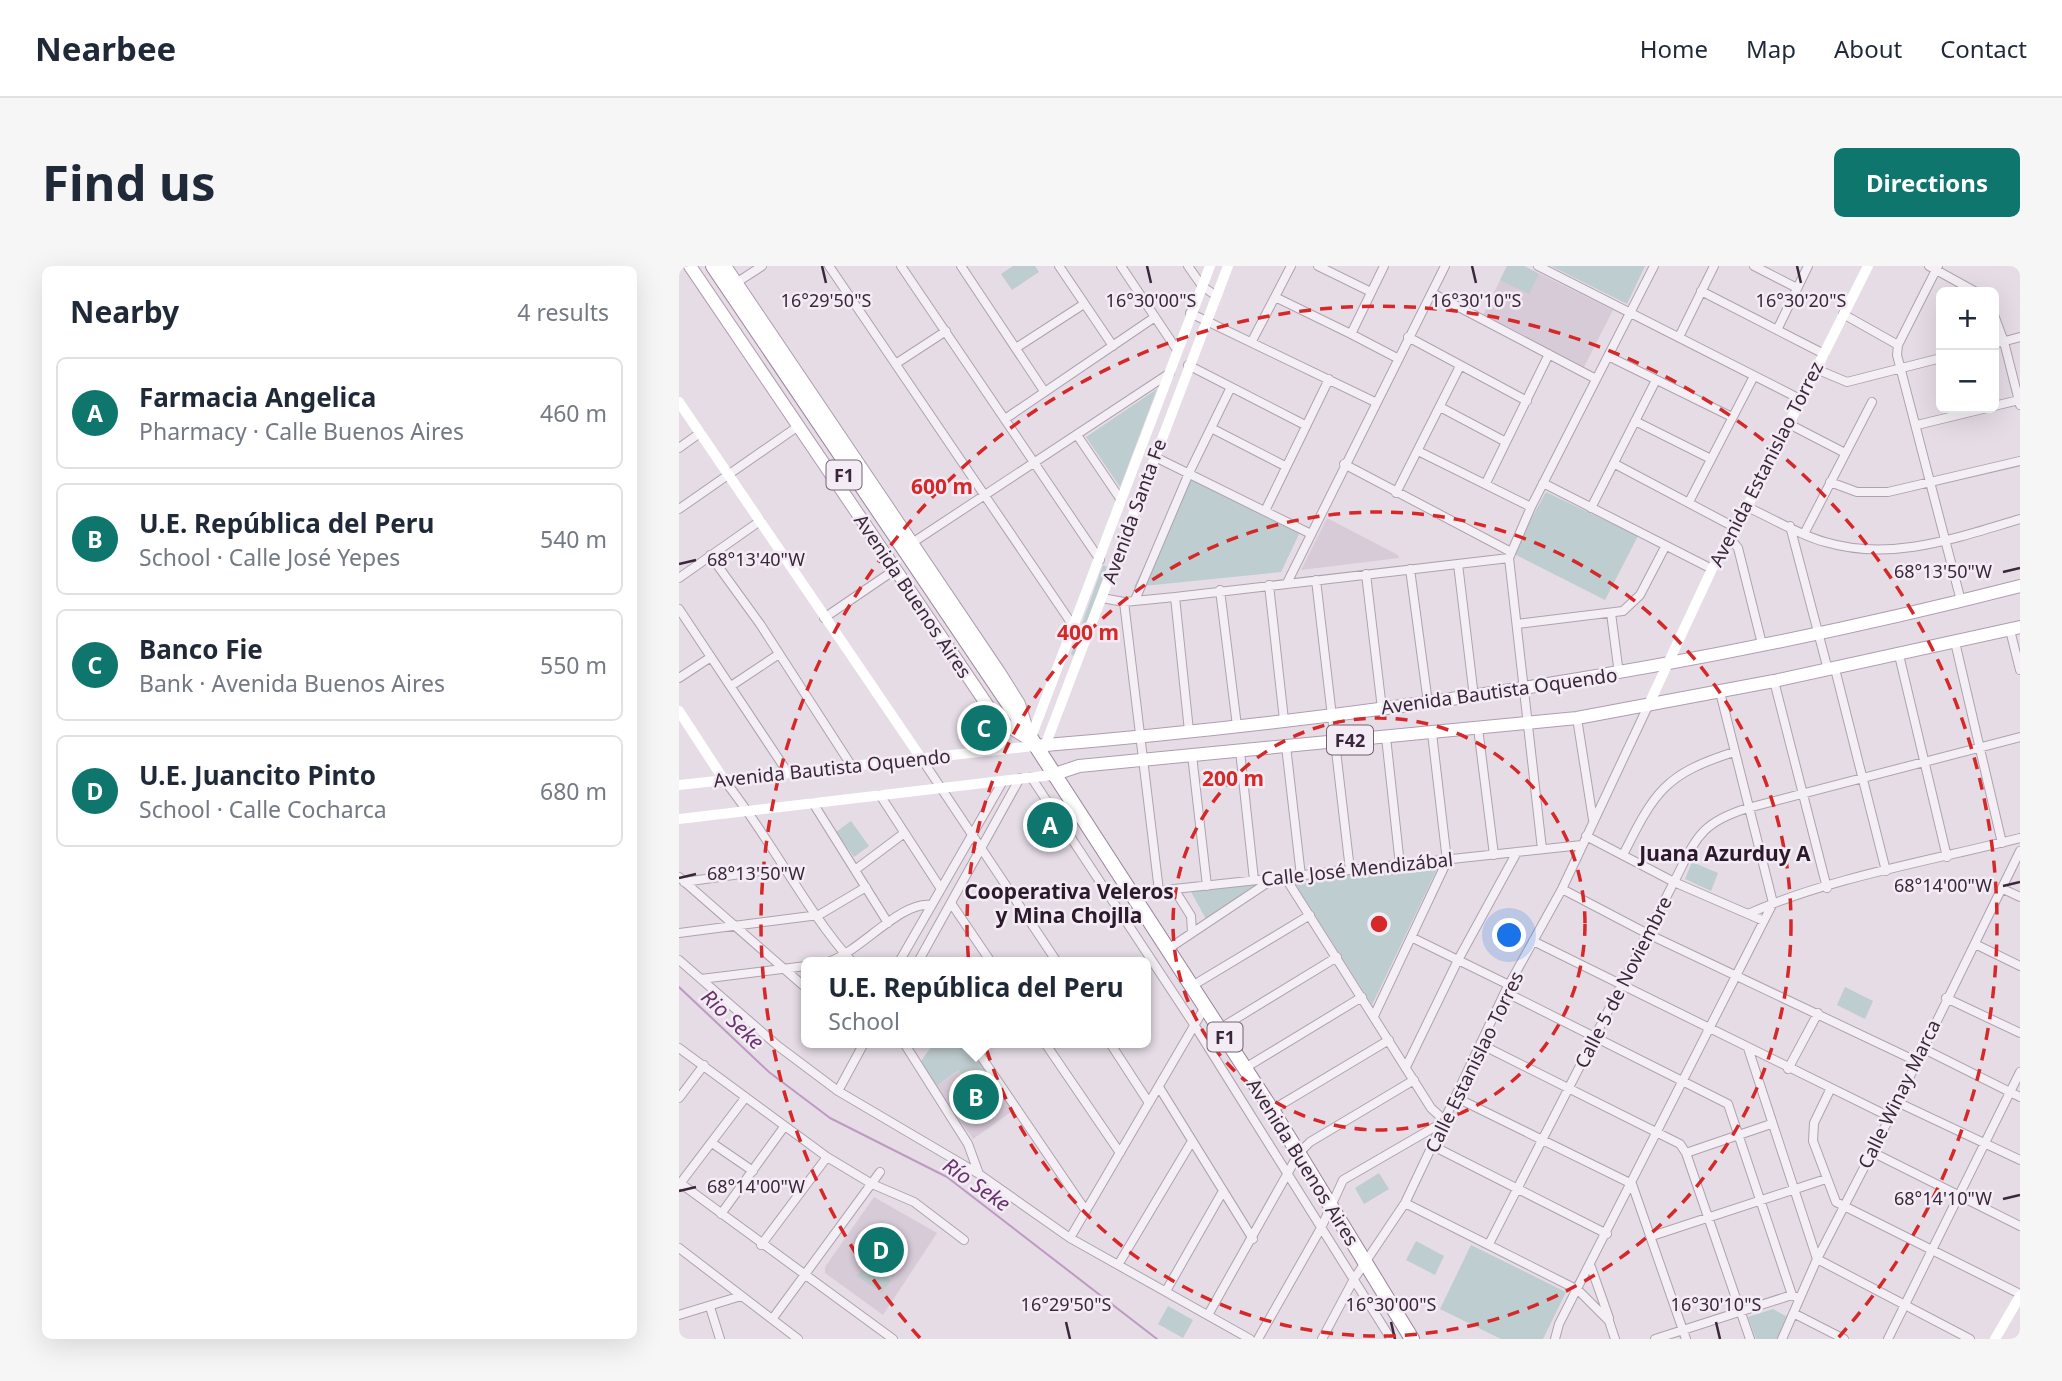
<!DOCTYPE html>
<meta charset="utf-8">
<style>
:root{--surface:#fff;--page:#f6f6f7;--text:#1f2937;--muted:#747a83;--line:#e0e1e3;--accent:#0f766e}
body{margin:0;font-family:"Noto Sans",sans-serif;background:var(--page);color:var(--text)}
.controls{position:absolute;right:21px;top:21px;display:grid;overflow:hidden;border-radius:10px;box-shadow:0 7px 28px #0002}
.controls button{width:63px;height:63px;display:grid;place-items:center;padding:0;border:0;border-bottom:2px solid var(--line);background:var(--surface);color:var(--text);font:35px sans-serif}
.you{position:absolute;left:831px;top:670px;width:24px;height:24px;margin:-18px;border:5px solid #fff;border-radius:50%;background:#1a73e8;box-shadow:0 0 0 10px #1a73e833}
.badge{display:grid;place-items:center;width:46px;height:46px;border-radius:50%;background:var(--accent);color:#fff;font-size:23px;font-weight:700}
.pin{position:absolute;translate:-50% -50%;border:4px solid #fff;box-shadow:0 2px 7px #0006}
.popup{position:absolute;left:122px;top:691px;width:350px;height:91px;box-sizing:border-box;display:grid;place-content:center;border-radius:10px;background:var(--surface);filter:drop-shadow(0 2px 5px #0005);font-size:23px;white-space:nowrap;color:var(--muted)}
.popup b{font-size:26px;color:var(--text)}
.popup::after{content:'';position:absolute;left:50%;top:100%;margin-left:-14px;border:14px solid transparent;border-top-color:var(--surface)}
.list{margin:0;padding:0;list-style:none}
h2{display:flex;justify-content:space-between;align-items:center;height:91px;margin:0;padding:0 28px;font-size:30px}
h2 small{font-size:23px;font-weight:400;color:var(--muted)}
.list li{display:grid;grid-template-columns:46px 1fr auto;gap:21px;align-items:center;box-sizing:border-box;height:112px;margin:0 14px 14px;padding:0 14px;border:2px solid var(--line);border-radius:10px}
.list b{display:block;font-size:26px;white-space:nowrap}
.list p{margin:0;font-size:23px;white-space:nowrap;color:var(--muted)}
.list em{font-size:23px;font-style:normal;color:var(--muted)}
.map{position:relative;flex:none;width:1341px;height:1073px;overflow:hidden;border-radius:10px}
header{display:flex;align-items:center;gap:42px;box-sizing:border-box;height:98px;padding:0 35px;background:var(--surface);border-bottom:2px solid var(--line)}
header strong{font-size:33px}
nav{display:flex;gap:38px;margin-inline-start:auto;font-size:24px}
.intro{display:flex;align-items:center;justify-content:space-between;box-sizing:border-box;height:168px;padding:0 42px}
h1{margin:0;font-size:49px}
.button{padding:18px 32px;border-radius:10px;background:var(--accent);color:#fff;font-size:24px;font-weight:700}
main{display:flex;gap:42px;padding:0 42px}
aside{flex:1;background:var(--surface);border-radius:10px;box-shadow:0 7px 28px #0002}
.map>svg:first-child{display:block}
.built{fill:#d7cbd7}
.green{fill:#becdcf}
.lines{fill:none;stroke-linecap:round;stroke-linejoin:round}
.stream{stroke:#bf99c4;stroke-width:2}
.street-casing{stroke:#afa2af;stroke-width:10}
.primary-casing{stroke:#b09cb1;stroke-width:14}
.highway-casing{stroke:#9b859b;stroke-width:16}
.street{stroke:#f4eff4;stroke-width:8}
.secondary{stroke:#fff;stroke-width:10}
.primary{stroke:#fff;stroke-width:12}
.highway{stroke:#fff;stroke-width:14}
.ticks{fill:none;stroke:#3b273b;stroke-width:2.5}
.ring{fill:none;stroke:#d62828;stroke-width:3.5;stroke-dasharray:12 9}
.labels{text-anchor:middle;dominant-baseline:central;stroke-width:5;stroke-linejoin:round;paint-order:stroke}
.shield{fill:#f3ecf4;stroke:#726272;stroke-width:2}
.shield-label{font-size:18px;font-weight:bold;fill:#3b273b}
.street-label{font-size:19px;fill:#3b273b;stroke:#f3ecf4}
.neighbourhood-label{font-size:21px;font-weight:bold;fill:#2c192b;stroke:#f3ecf4}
.water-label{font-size:21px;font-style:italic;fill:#68336d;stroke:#f3ecf4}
.ticks-label{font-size:18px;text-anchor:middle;fill:#3b273b;stroke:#f3ecf4;stroke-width:5;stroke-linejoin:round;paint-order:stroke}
.centre{fill:#d62828;stroke:#f3ecf4;stroke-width:3.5}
.ring-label{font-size:21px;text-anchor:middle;font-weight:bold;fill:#d62828;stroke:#f3ecf4;stroke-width:5;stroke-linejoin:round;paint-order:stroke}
</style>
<header>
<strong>Nearbee</strong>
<nav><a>Home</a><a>Map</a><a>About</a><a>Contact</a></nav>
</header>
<div class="intro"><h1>Find us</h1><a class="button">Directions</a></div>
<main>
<aside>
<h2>Nearby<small>4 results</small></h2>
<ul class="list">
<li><span class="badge">A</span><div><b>Farmacia Angelica</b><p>Pharmacy · Calle Buenos Aires</p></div><em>460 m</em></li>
<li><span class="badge">B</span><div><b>U.E. República del Peru</b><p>School · Calle José Yepes</p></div><em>540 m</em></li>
<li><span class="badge">C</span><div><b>Banco Fie</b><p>Bank · Avenida Buenos Aires</p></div><em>550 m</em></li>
<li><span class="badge">D</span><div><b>U.E. Juancito Pinto</b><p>School · Calle Cocharca</p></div><em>680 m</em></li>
</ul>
</aside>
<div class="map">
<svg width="1341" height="1073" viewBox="0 0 1341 1073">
<rect width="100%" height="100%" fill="#e5dce6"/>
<!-- built -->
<path class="built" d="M828,0H845L934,44L905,101L804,49Z
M648,252L719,289L720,292L622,304Z
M308,802L336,843L294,873L257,820L281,804Z
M195,931L258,967L204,1049L146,1007V1001Z"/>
<!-- green -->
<path class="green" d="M334,0H356L360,6L333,24L322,8Z
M828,0H845L860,8L850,28L821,14Z
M872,0H966L948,38Z
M478,123L441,221L407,171Z
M509,212L621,266L602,306L455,321Z
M867,226L959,270L926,334L833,287Z
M424,299L428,301L395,390L392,388Z
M172,555L190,580L175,591L157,566Z
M1013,596L1039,607L1032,625L1006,613Z
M761,597L693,739L615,616Z
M577,618L527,653L511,624Z
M1166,721L1194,735L1186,753L1158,739Z
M255,777H291L308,802L289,816L280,804L257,820L242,795Z
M310,823L320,837L297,853L287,839Z
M700,907L710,923L685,938L676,922Z
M737,975L765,990L756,1009L727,994Z
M200,978L225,994L214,1011L189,994Z
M792,979L887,1026L864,1073H822L761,1043Z
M187,997L212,1014L203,1027L178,1010Z
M489,1040L514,1054L504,1072L479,1058Z
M1094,1043L1110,1052L1099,1073H1077L1069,1051Z"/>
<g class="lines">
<!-- stream -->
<path class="stream" d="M0,721L90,806L151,852L268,911L478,1073"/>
<!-- street casing -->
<g class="street-casing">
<path id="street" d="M150,0L395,361
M222,0L421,294
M282,0L365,125
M380,0L434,80
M442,0L498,84
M509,0L523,20L536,29
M639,0L692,26
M705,0L672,68L718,92
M859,0L1121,133
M1075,0L1118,22
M1250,0L1297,26
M1259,0L1219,79L1218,89L1282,335
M57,17L83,0
M1022,25L1145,88
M753,27L917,113
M596,31L672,68
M511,47L696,136
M1164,48L1219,79
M1315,49L1325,76L1341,139
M1098,64L1129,0
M729,71L848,135
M1000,71L1035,0
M573,75L612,0
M1315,78L1341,71
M337,82L405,38
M929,90L1053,151
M218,97L267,65
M509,99L626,159
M1137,103L1168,116L1262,92
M1315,140L1340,134
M761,141L827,176
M326,153L476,51
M956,155L1032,193
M1108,157L1166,187
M1238,159L1308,142
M532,162L606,200
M398,169L442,234
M0,182L21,167
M739,185L852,241
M474,190L632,268
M665,198L832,286
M936,198L1057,262
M1151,216L1178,226H1209L1341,195
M807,217L870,88
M864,217L1033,303
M717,227L781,100
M1010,236L1075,110
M1068,241C1093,252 1120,269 1146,276C1213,296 1277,272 1341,253
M912,242L977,114
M0,243L118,161
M586,245L650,113
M1111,260L1149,404
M1125,268L1193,136
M1051,272L1059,282L1083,378
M233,277L491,107
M31,289L81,358L172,499
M779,298L795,431
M731,303L749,437
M687,308L703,443
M0,312L81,255
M637,314L671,604
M608,317L766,0
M590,319L605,454
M541,324L558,460
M496,331L510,465
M423,332L445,336L496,331L830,292
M456,334L510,207L552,121
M445,336L480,625
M0,343L109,507
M932,347L940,408
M145,352L217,303
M838,358L944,345L961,329L986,281
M1331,364L1341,404
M1276,376L1323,577
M1220,389L1268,591
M1156,403L1207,605
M0,412L32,391
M1095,415L1148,622
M52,420L100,388
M898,452L914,554
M799,462L815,589
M707,471L721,599
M607,480L622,610
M561,485L575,614
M513,489L528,620
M242,492L378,696
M352,511L516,760L712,1073
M45,514C91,571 125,642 173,696
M201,529L262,623
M134,537L209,657
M907,570L995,616L1085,655
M863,583L830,292L852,241L975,0
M944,589C976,525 986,508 1055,486
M176,604L224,568
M0,611L127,722
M5,616L105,602
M495,623L512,650L513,666
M883,623L969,668L1237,795
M1324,623L1341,631
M454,630L495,623L903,579
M272,637L312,696
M1069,648C1149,612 1255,594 1341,572
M0,667L140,649L187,621
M734,672L830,719
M854,675L1211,851
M1296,678L1341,700
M489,683L594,613
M0,694L99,780L159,825L300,908
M149,696C181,686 221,635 252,639
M220,696L324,515
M239,696L341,512
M22,713L127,700
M513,720L631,649
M826,726L1049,838L1113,1029
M1267,732L1341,767
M695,750L768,595L753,467
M540,763L658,691
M225,777L289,878L300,908L391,972L571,1073
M293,777L407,945
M366,777L441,887
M431,777L470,837
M803,779L1001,878L1007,887L1071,1073
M0,782L148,891L193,918L235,936L285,974
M1069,782L1138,993L1291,1073
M1243,782L1341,831
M727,801L779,694L838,586
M566,802L683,731
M1109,803L1139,747
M480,821L574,973
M1151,824L1135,857L1134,875L1157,936L1341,1028
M159,825L185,777
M0,832L25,799
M778,832L953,918L1007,1073
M1218,836L1341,894
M593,844L710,774
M33,877L74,905
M754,880L928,968
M1193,886L1341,960
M1007,887L1092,858
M1,917L214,1073
M0,919L66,832
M726,937L899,1024L930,1055L936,1073
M42,948L105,861
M973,970L1147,913
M391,972L526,741
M810,978L995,616C1017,573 1020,557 1069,542L1341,471
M82,979L148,891
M0,982L119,1073
M439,999L513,875
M912,1001L930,1052
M487,1025L544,925
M31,1041L41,1073
M1116,1048L1165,1073
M0,1049L62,1030
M529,1049L620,887L631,876L735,814
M94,1052L201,906
M579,1073L642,962L664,914L766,855L752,842L606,611
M643,1073L675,1013L726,937L826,726L883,623L969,440
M876,1073L880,1058L1094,637L1041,426
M976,1073L1113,1029L1117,1031
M1103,1073L1138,993L1211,851L1341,585
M1209,1073L1341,806"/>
</g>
<!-- primary casing -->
<g class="primary-casing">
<path id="primary" d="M11,0L317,452L351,474
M46,0L320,406L340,438L346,457
M355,480C687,453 1018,403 1341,320
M373,509L400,500L898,452L1095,415L1341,361"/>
</g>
<!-- highway casing -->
<g class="highway-casing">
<path id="highway" d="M34,0L333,443L593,844L733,1073"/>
</g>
<!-- street -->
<use href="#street" class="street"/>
<!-- secondary -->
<path class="secondary" d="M0,136L242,492
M969,440L1033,303L1068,241L1189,0
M0,445L45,514
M351,474L531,0
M364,485L549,0
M0,519L355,480
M0,553L373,509
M1316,1073L1341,1030"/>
<!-- primary -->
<use href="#primary" class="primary"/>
<!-- highway -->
<use href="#highway" class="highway"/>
</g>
<!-- ticks -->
<path class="ticks" d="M143,0L147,17M468,0L472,17M793,0L797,17M1118,0L1122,17M0,298L17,294M1324,306L1341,302M0,612L17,608M1324,620L1341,616M0,925L17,921M1324,933L1341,929M387,1056L391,1073M712,1056L716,1073M1037,1056L1041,1073"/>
<!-- distance rings -->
<g class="ring">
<circle cx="700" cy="658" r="206"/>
<circle cx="700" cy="658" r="412"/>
<path d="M241 1072A618 618 0 1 1 1159 1072"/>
</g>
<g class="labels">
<!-- shield labels -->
<g class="shield">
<rect x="147.5" y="194.5" width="35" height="29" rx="5"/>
<rect x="648" y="459.5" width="46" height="29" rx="5"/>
<rect x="528.5" y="756.5" width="35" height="29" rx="5"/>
</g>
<g class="shield-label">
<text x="165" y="209">F1</text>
<text x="671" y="474">F42</text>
<text x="546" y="771">F1</text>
</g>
<!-- street labels -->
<g class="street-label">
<text transform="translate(1087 198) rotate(-63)">Avenida Estanislao Torrez</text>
<text transform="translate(455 245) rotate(-70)">Avenida Santa Fe</text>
<text transform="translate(234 330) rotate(56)">Avenida Buenos Aires</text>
<text transform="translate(820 425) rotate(-8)">Avenida Bautista Oquendo</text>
<text transform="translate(153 502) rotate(-6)">Avenida Bautista Oquendo</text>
<text transform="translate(678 603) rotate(-6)">Calle José Mendizábal</text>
<text transform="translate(944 716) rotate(-63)">Calle 5 de Noviembre</text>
<text transform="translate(795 796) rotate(-64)">Calle Estanislao Torres</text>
<text transform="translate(1220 828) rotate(-64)">Calle Winay Marca</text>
<text transform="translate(624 896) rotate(58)">Avenida Buenos Aires</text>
</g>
<!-- neighbourhood labels -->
<g class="neighbourhood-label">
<text x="1046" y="587">Juana Azurduy A</text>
<text x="390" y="625">Cooperativa Veleros<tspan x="390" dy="24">y Mina Chojlla</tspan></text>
</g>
<!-- water labels -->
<g class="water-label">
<text transform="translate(54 753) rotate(43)">Rio Seke</text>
<text transform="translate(298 918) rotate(35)">Río Seke</text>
</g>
</g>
<g class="ticks-label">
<text x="147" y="41">16°29'50"S</text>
<text x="472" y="41">16°30'00"S</text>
<text x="797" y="41">16°30'10"S</text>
<text x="1122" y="41">16°30'20"S</text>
<text x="77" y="300">68°13'40"W</text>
<text x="1264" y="312">68°13'50"W</text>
<text x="77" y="614">68°13'50"W</text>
<text x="1264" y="626">68°14'00"W</text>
<text x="77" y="927">68°14'00"W</text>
<text x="1264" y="939">68°14'10"W</text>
<text x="387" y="1045">16°29'50"S</text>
<text x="712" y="1045">16°30'00"S</text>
<text x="1037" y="1045">16°30'10"S</text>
</g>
<circle cx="700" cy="658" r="10" class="centre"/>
<g class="ring-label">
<text x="263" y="228">600 m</text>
<text x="409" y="374">400 m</text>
<text x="554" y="520">200 m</text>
</g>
</svg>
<div class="controls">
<button>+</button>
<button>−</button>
</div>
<div class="you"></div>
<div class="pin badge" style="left:371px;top:559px">A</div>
<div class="pin badge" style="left:297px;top:831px">B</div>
<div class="popup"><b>U.E. República del Peru</b>School</div>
<div class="pin badge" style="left:305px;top:462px">C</div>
<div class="pin badge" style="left:202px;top:984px">D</div>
</div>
</main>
